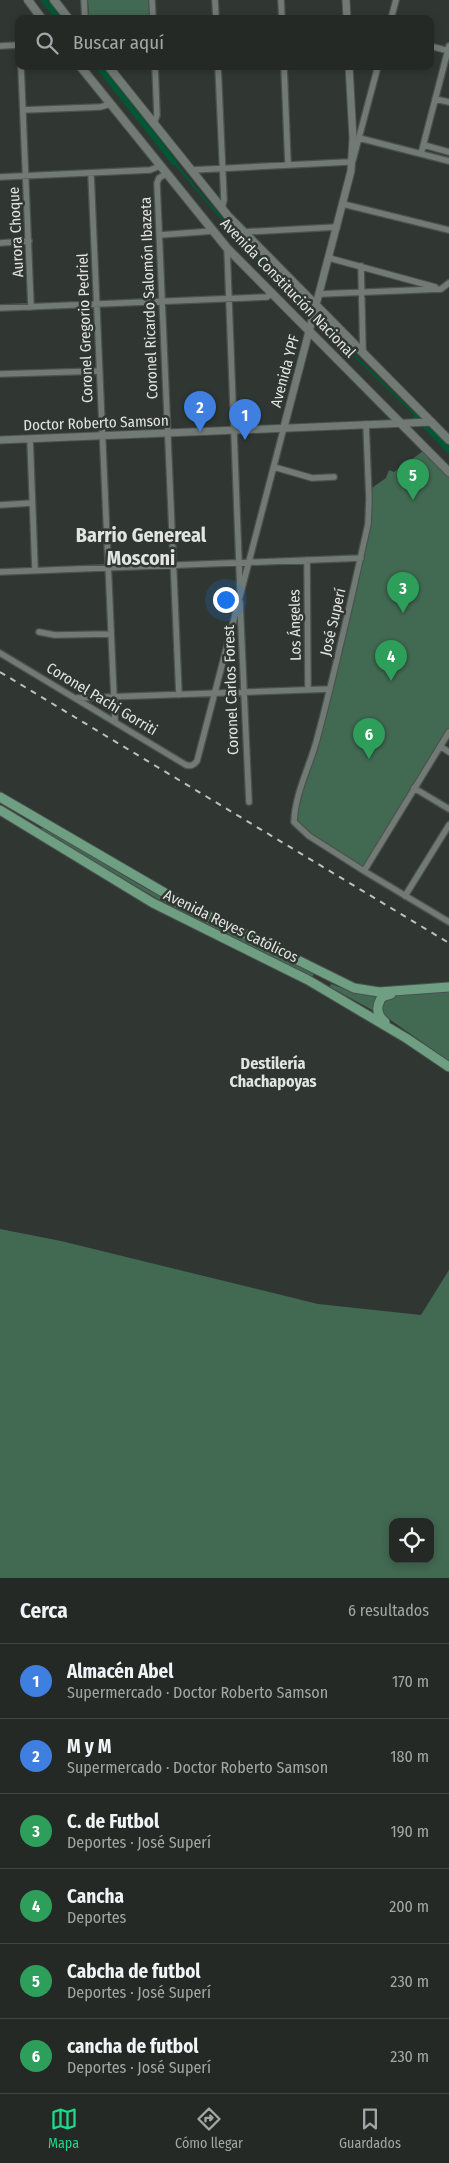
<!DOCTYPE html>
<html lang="es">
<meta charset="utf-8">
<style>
:root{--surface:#242926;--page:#303532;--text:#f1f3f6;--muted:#a3a6a7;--line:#414543;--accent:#1dd988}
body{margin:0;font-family:"Fira Sans Condensed",sans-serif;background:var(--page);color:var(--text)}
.controls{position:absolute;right:15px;bottom:15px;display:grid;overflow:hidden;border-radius:10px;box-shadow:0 2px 8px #0003}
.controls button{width:45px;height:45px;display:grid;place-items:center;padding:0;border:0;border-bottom:1px solid var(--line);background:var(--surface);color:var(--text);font:25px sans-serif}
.you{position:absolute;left:225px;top:599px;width:18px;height:18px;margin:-12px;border:4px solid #fff;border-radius:50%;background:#1a73e8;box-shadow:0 0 0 8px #1a73e833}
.badge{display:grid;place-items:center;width:32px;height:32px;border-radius:50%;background:var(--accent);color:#fff;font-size:16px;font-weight:700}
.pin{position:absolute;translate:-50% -41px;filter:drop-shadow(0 1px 2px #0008)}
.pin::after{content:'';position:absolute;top:26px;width:18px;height:15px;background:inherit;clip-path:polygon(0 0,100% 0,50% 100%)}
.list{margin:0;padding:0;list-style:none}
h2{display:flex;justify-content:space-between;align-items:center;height:65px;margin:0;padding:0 20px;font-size:21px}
h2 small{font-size:16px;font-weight:400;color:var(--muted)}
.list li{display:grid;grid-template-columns:32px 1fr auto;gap:15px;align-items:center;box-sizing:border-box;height:75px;padding:0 20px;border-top:1px solid var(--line)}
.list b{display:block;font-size:19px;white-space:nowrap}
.list p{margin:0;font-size:16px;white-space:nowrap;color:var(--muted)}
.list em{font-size:16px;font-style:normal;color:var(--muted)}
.icon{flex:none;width:28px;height:28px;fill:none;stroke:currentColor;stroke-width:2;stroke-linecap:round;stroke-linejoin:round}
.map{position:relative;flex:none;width:449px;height:1578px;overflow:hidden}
.search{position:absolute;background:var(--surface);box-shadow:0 2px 8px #0003;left:15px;right:15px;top:15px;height:55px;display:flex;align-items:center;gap:12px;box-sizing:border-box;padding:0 18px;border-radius:10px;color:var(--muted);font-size:19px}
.sheet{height:515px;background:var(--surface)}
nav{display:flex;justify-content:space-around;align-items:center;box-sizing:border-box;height:70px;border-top:1px solid var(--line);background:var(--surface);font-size:14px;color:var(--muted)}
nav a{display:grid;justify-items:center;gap:2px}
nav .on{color:var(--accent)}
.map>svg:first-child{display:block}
.green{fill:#426952;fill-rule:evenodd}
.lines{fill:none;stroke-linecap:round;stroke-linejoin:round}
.stream{stroke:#005733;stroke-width:2}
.canal{stroke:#005733;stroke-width:6}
.minor-casing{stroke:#4c524f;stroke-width:8}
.tertiary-casing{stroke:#4c524f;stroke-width:9}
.secondary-casing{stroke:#4c524f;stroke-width:10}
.primary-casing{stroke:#4c524f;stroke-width:11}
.minor{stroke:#727a75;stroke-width:5.5}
.tertiary{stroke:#727a75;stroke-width:7}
.secondary{stroke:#727a75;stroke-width:8}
.primary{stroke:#6f9f83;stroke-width:9}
.rail{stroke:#bcc1bd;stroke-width:2;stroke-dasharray:6 6;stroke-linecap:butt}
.labels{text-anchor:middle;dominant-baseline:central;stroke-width:5;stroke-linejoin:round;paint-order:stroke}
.street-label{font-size:15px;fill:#e1e5e2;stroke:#303733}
.neighbourhood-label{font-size:16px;font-weight:bold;fill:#e1e5e2;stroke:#303733}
.district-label{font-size:20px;font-weight:bold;fill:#e1e5e2;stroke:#303733}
</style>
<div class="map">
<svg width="449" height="1578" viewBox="0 0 449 1578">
<rect width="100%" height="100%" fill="#303733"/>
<!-- green -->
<path class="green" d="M88,0H149L150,19H89Z
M426,449L449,472V731L364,871L294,822L314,751L367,528L369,490L386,478L389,470L394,472Z
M43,827L145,888L314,974L312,977L156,898L40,830Z
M331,984L356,993L377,996L376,1012L330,987Z
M449,992V1061L382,1014V999L387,996Z
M0,1229L61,1241L318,1304L421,1315L449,1270V1578H0ZM393,1522H430V1559H393Z"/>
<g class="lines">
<!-- stream -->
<path class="stream" d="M174,162C217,215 262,265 311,313
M316,318L416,416"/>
<!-- canal -->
<path class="canal" d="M44,0L59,19
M98,66L174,162
M416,416L449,450"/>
<!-- minor casing -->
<g class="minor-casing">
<path id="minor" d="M84,0L85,19
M152,0L153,19
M215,0L216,19
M281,0L282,19
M391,19L396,0
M0,46L19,45
M430,46L449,51
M21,66L31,307
M218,66L224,200L222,208
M284,66L288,164
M435,99L449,102
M23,110L100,107L111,104
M154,123L157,115L155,66
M359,138L449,161
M424,145L449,152
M421,154L449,46
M192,170L348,162L353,160L378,66
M167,173L159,178L157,183L179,695
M91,174L115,721
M0,177L150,170L160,166
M343,204L449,230
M243,232L337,227
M160,235L213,231
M0,243L29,241
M227,248L240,590
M329,258L435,287
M361,266L363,353
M441,289L449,283
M320,294L441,289
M0,308L267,297L272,293
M0,374L99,371
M366,424L369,499L368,524C352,596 336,668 317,739C310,766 295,793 294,822L309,836L364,871L449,922
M30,439L35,569
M274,467L312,478L334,477
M0,505L32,503
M307,560L308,689
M0,572L361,558
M240,602L249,802
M39,632L55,635L110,634
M0,653L186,765C191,766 193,766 197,761L284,427
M77,698L330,689
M440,746L449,752
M414,788L449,809
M364,871L449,732
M405,896L449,825"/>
</g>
<!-- tertiary casing -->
<g class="tertiary-casing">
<path id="tertiary" d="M346,0L347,19
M284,427L351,171L353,138L349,66
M0,440L432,422"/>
</g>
<!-- secondary casing -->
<g class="secondary-casing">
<path id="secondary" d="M28,0L42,19
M54,0L69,19
M80,66L227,248L449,472
M108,66L228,216L449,440"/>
</g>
<!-- primary casing -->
<g class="primary-casing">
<path id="primary" d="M0,797L182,903L354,988L379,992L449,987
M0,810L153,903L308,980L406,1038L449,1067
M385,1022C376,1015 376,1006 382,997L391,994"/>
</g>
<!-- minor -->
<use href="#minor" class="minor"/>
<!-- tertiary -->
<use href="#tertiary" class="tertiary"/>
<!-- secondary -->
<use href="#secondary" class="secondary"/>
<!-- primary -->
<use href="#primary" class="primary"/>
<!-- rail -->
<path class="rail" d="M0,672L449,943"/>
</g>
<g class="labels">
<!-- street labels -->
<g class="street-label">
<text transform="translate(16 232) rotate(-93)">Aurora Choque</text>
<text transform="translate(288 288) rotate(46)">Avenida Constitución Nacional</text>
<text transform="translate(149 298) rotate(-92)">Coronel Ricardo Salomón Ibazeta</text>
<text transform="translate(85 328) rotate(-92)">Coronel Gregorio Pedriel</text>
<text transform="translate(285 371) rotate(-75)">Avenida YPF</text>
<text transform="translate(96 423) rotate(-2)">Doctor Roberto Samson</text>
<text transform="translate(333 622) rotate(-77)">José Superí</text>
<text transform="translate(295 625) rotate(-91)">Los Ángeles</text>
<text transform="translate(231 690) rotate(-92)">Coronel Carlos Forest</text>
<text transform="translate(102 699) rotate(31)">Coronel Pachi Gorriti</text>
<text transform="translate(231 926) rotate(26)">Avenida Reyes Católicos</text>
</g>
<!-- neighbourhood labels -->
<g class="neighbourhood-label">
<text x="273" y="1063">Destilería<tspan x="273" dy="18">Chachapoyas</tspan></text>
</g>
<!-- district labels -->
<g class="district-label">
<text x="141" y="535">Barrio Genereal<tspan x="141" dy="23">Mosconi</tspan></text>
</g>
</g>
</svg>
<div class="controls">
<button><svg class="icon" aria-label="locate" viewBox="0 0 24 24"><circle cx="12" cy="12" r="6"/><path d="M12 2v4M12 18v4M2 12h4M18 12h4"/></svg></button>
</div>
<div class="you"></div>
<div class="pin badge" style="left:245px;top:440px;background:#3f7fe0">1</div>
<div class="pin badge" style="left:200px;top:432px;background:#3f7fe0">2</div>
<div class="pin badge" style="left:403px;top:613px;background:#2e9e5b">3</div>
<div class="pin badge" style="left:391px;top:681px;background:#2e9e5b">4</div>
<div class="pin badge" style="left:413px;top:500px;background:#2e9e5b">5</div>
<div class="pin badge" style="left:369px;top:759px;background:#2e9e5b">6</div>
<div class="search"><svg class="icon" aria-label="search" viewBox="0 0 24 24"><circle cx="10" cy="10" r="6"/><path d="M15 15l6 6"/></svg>Buscar aquí</div>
</div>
<section class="sheet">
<h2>Cerca<small>6 resultados</small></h2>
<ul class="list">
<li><span class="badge" style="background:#3f7fe0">1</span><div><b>Almacén Abel</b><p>Supermercado · Doctor Roberto Samson</p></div><em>170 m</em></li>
<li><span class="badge" style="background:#3f7fe0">2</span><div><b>M y M</b><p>Supermercado · Doctor Roberto Samson</p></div><em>180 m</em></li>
<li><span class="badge" style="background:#2e9e5b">3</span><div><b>C. de Futbol</b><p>Deportes · José Superí</p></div><em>190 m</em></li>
<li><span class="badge" style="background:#2e9e5b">4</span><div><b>Cancha</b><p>Deportes</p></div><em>200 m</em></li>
<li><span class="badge" style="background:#2e9e5b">5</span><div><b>Cabcha de futbol</b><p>Deportes · José Superí</p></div><em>230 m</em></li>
<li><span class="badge" style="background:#2e9e5b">6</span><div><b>cancha de futbol</b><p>Deportes · José Superí</p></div><em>230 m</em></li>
</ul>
</section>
<nav>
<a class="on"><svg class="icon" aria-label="map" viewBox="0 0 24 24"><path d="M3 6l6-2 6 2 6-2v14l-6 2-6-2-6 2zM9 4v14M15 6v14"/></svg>Mapa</a>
<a><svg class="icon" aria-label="directions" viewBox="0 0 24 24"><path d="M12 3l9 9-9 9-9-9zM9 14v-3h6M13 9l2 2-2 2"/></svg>Cómo llegar</a>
<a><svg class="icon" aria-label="saved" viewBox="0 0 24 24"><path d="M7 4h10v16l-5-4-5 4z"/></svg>Guardados</a>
</nav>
